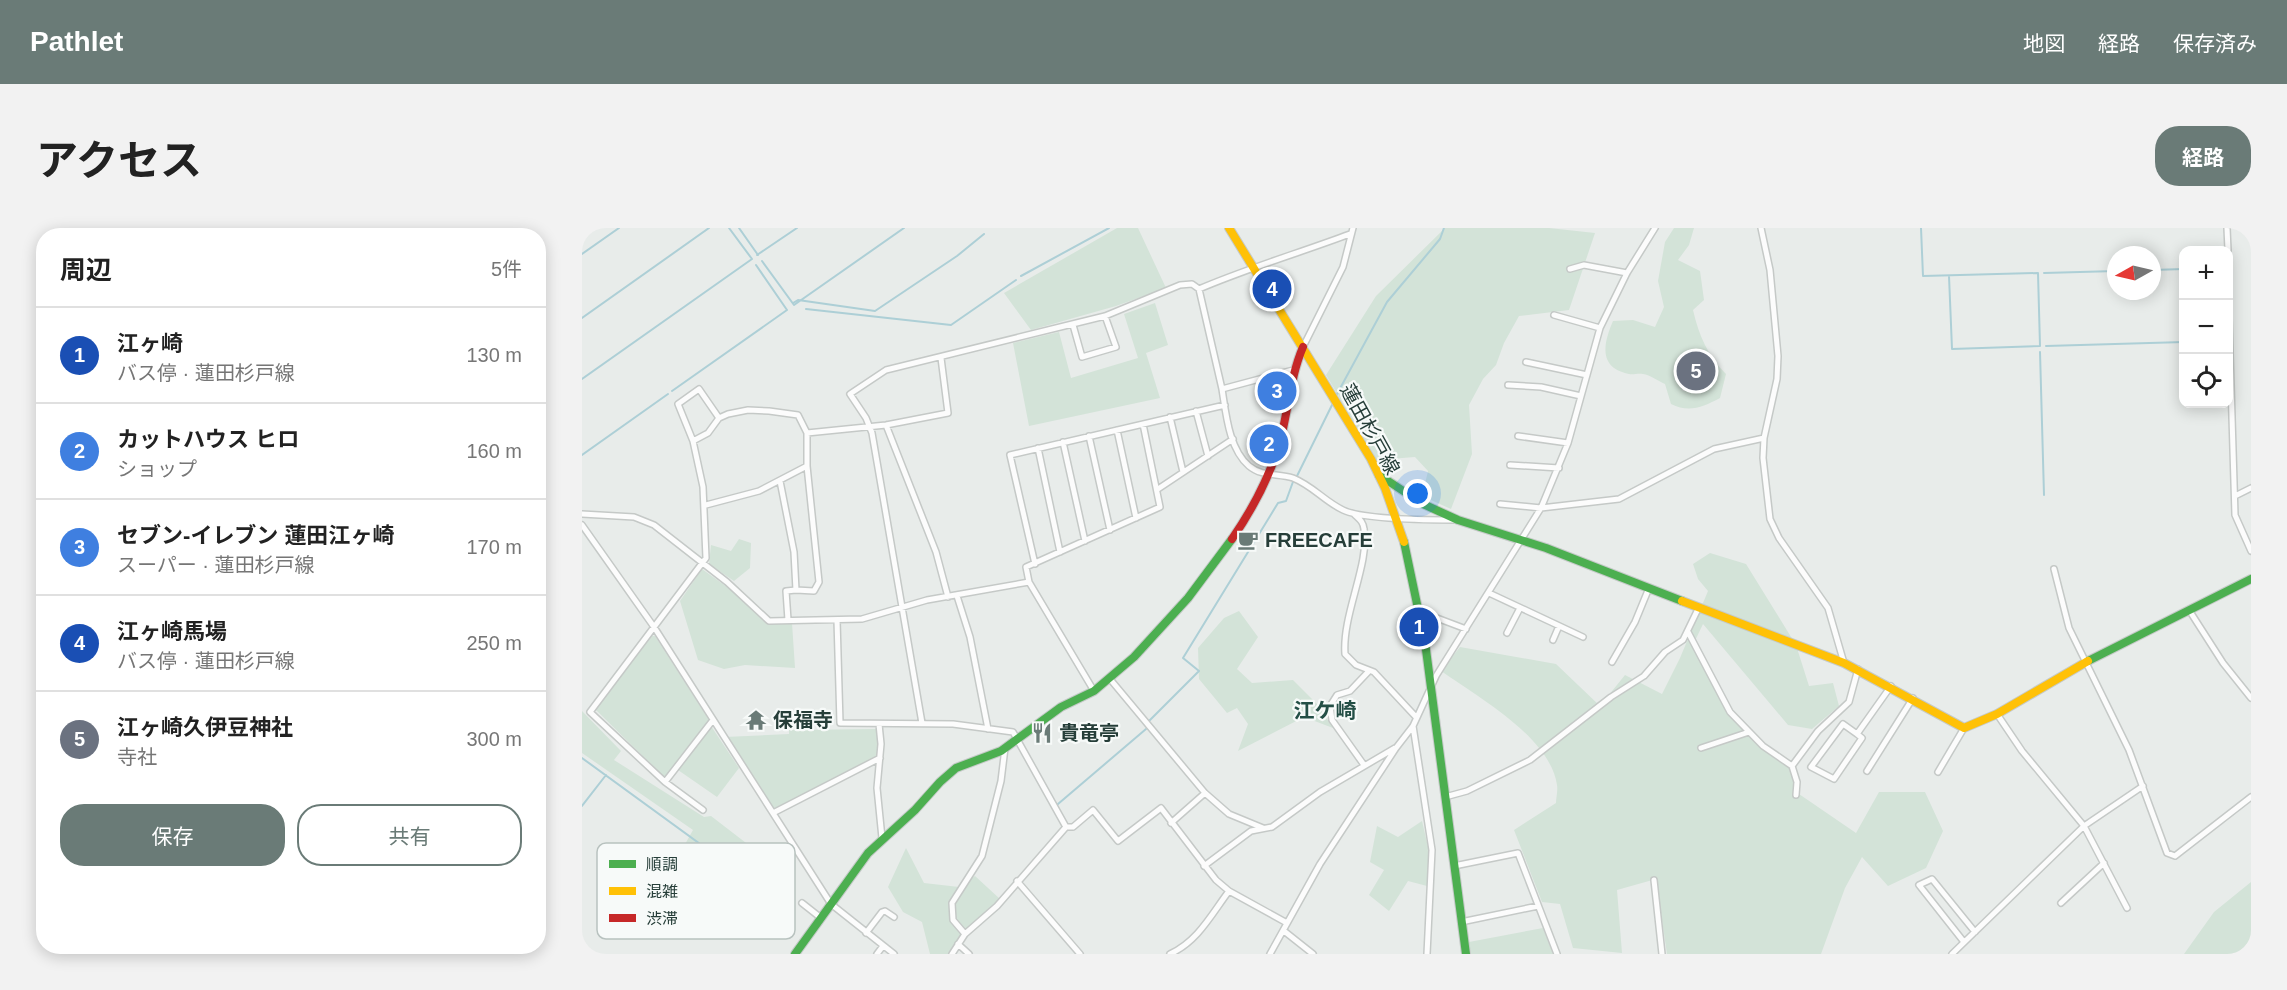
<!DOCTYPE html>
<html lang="ja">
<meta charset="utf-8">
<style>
:root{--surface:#fff;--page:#f2f2f2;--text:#222;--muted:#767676;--line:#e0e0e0;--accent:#6a7b77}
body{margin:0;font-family:Arial,"Noto Sans JP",sans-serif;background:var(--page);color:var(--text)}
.controls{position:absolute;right:18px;top:18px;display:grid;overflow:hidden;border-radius:12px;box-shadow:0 3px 15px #0003}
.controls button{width:54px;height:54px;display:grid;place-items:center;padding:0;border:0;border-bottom:2px solid var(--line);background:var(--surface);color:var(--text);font:30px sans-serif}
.compass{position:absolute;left:1525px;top:18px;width:54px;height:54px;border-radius:50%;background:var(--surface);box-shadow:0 3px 15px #0003;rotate:262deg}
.you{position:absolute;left:836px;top:266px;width:21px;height:21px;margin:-15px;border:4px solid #fff;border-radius:50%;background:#1a73e8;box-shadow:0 0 0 9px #1a73e833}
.badge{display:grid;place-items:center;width:39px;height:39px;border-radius:50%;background:var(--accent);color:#fff;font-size:20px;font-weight:700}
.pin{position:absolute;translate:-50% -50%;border:3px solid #fff;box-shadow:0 2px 6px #0006}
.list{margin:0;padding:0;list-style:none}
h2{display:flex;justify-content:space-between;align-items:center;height:78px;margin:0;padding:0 24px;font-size:26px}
h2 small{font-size:20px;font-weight:400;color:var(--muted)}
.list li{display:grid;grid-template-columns:39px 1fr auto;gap:18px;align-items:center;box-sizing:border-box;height:96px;padding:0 24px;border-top:2px solid var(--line)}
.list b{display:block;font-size:22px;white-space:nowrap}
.list p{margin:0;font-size:20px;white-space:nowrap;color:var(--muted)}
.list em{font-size:20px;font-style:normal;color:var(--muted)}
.actions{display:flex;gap:12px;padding:18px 24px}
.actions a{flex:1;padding:14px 0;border:2px solid var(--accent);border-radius:24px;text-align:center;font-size:21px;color:var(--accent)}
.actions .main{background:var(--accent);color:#fff}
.icon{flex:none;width:33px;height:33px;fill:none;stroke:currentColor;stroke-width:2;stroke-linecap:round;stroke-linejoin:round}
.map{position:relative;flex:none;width:1669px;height:726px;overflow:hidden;border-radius:24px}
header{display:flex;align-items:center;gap:36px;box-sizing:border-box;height:84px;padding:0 30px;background:var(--accent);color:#fff}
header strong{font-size:28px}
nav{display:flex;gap:33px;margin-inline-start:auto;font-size:21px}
.intro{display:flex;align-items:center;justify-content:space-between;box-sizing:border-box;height:144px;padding:0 36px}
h1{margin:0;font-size:42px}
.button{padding:15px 27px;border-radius:24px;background:var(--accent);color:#fff;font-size:21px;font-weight:700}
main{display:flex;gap:36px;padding:0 36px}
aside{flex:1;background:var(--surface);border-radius:24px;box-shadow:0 3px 15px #0003}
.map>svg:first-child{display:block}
.green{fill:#d3e3d8;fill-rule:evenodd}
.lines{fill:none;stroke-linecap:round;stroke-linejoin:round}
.stream{stroke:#adcfd6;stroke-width:2}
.street-casing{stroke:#c5c9c7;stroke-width:8}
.fast-casing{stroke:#c5cac8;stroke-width:10}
.slow-casing{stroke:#c5cac8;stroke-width:10}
.jam-casing{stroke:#c5cac8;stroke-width:10}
.street{stroke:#fcfcfc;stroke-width:5}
.fast{stroke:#4caf50;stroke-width:8}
.slow{stroke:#ffc107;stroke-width:8}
.jam{stroke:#c62828;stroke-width:8}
.labels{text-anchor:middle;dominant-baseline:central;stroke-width:4.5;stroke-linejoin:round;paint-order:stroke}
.street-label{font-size:20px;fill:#263e39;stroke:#f7faf9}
.poi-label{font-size:20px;font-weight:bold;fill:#263e39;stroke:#f7faf9;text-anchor:start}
.neighbourhood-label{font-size:21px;font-weight:bold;fill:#244f46;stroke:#f7faf9}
.key{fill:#f7faf9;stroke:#b8c2bf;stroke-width:1.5}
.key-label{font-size:16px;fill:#263e39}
</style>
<header>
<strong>Pathlet</strong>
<nav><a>地図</a><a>経路</a><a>保存済み</a></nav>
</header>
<div class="intro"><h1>アクセス</h1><a class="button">経路</a></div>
<main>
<aside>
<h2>周辺<small>5件</small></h2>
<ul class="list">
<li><span class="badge" style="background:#1a4fb4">1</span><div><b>江ヶ崎</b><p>バス停 · 蓮田杉戸線</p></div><em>130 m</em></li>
<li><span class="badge" style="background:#3f7fe0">2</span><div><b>カットハウス ヒロ</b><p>ショップ</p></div><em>160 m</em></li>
<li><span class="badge" style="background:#3f7fe0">3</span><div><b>セブン-イレブン 蓮田江ヶ崎</b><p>スーパー · 蓮田杉戸線</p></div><em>170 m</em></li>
<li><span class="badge" style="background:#1a4fb4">4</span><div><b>江ヶ崎馬場</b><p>バス停 · 蓮田杉戸線</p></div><em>250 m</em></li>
<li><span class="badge" style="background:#6b7280">5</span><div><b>江ヶ崎久伊豆神社</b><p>寺社</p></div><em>300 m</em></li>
</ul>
<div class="actions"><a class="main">保存</a><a>共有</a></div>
</aside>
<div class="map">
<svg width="1669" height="726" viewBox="0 0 1669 726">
<rect width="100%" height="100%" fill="#e8ecea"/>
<!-- green -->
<path class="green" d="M535,0H556L584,60L534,78L449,102L422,65Z
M863,0H967L1013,5L987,82L937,88L922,115L914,137L901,151L887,177L890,226L869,281L840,268L846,243L833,229L795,232L744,147L794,68Z
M1092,0H1112L1107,17L1096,32L1118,43L1122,72L1111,82C1117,108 1126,128 1144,146L1138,170C1121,179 1107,185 1089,176L1083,156C1076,153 1068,147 1061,146C1056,145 1051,147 1047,146C1015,140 1022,114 1031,93L1051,92L1073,99L1082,79L1076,53L1083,14ZM1112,126L1121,130L1128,144L1122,159L1101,163L1095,151L1102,133Z
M573,75L586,117L564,125L578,170L447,198L431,115L477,104L489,150L556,130L542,86Z
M157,311L169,315L168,340L152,353L127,336L129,317L149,323Z
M1128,325L1164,336L1214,417L1227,458L1251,455L1257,478L1230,501L1206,497L1121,396L1111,417L1167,508L1210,539L1217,566L1274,605L1297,564H1343L1361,603L1344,640L1306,658L1280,629L1263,660L1239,726H1085L1074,651L1035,662L1040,725L991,720L978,676L960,674L932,602L974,575C974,570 976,563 975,557C968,509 896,469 859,443L878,419L974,436L1018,478L1043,447L1080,466L1098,430L1126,363L1116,351L1111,336Z
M120,341L156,367L184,395H210L213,440L163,437L142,441L116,432L98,373Z
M657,383L676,409L655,441L670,455L711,452L736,477L751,500L722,489L656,523L666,496L655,480L645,485L617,451L616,420L642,390Z
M70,408H73L127,492L85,549H82L13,481Z
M0,483L39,523L32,532L122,589L129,588L168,618L200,617L211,636L182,674L102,618L111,602L0,525Z
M129,498L157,540L135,569L96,542Z
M295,501L297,528L191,581L143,509L207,506V502Z
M840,593L847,623L845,658L826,653L807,683L787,667L802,642L788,634L795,598L816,609Z
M324,620L342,655L377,659L393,648L418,671L384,702L366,726H348L340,694L321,684L306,659Z
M1669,654V726H1602L1632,684Z
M961,700L971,726H889L887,714Z"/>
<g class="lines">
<!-- stream -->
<path class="stream" d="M157,0L176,27
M1339,0L1341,48L1456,45L1458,118L1370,121L1367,48
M0,26L37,0
M175,27L215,0
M180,33L212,77L322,0
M1570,42L1602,41
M1462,45L1534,43
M439,48L527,0
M211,75L216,72L293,83L375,28L402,6
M224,81L369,97L434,52
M0,90L127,0
M1464,118L1602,114
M1458,124L1462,267
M0,151L170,31L147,0
M90,163L205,82L174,37
M755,166L805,74L858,11L862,0
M0,227L86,166
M715,248L750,177
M568,492L617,443L601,430L696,275L704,273L712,251
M0,530L191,669
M476,576L564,501
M0,578L24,547"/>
<!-- street casing -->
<g class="street-casing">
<path id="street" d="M1179,0L1188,42L1196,128L1195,151L1182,210L1181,230L1188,291L1197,310L1246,380L1262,435
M1645,0L1646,22
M988,41L1002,37L1045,45
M1646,58L1653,287L1669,323
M617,61C666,40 717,25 768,6
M972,87L1018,100
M491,97L500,129L534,119L523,88
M721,119L761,39L771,0
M944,134L1005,147
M711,142L640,161C644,186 647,221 667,238C680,249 696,245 711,250C731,258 742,273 761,282C782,292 849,292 874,292
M926,157L959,159L999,168
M614,183L626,228
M588,189L601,244
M304,197L354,324L366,369
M535,202L554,290
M507,208L528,302
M936,208L986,215
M111,213L126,205L137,190L146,186L166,182L187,183L216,187L225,205L304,197L366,185L359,130
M481,214L503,313
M456,220L478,324
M928,237L977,240
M198,253L212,324L214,362L204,363L206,392
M576,261L651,211
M1653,268L1669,260
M918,276L959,280L1037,271L1132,221L1182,210
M124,277L177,263L225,238V205
M0,286L52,289L72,297L145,354L187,393L280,391L345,372L447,354
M772,286C777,291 781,293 782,301C788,336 760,386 763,426L774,437L792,444L834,489
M0,297L72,399L249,676L312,726
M453,336L428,227L643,177
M1472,341L1487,400L1547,522L1585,625L1593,628L1669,569
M214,362L232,363L237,354L225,238
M907,365L1001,409
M375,368L388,409L406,501
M1607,382L1641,435L1669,470
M839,384L884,401
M255,392L258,495L371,496L431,504L484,599
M1106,404L1148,484L1181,518L1210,538
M925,405L938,380
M971,412L977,398
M1030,434L1053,394L1067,360
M528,451L623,565L647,586L681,600
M512,463L447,354L444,339L578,279L561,196
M1415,486L1440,523L1502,598L1545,680
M340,495L290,205L284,190L268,166L304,142L523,88L598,57L610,56L617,61L640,161
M297,496L299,516L295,560L300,610
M831,498L850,622L845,726
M1275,506L1261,496L1229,539L1252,551L1280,510L1275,506L1309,458
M1119,520L1167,504
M782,537L750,492L748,478L755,467L768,463L787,443
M1285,543L1331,470
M1356,544L1382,500
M83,554L131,492
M1214,567L1215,554L1210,538L1236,503L1267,474L1276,441
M863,569L885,563L948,532L1029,469L1062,448L1083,424L1101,412L1117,379
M121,582L83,554L8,484L124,330L121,259L111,213L96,176L117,161L137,190
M191,585L298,530
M589,595L623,565
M622,638L669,603L690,599L738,564L813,520
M872,638L936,625L975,726
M1072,652L1080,726
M435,653L498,726
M220,675L239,690
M1479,675L1522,635
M879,694L956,678
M702,703L731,726
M284,705L300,684L303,683L312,689
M383,706L371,692L370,675L400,628L419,553L423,520
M1382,714L1337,657L1350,651L1393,704
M376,716L387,726
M295,726L301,718
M370,726L383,706L415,678L484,599H491L511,582L536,613L579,580L634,652L647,663L705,695
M588,726C616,713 629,687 647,663
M688,726L738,636L814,520L831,498L854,448L959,280L986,215L1018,100L1045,45L1073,0
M1370,726L1502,598L1561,558"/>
</g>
<!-- fast casing -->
<g class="fast-casing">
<path id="fast" d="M797,247L841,276L876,292L964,320L1100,373
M822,314L843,414L884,726
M1506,433L1669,351
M213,726L286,625L333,582L358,554L374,540L419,523L479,479L512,463L552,429L606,370L650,311"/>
</g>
<!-- slow casing -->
<g class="slow-casing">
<path id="slow" d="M647,0L789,231L803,260L822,314
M1100,373L1262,435L1382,500L1415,486L1506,433"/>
</g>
<!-- jam casing -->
<g class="jam-casing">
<path id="jam" d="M650,311C672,279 691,243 700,205C707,176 709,147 721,119"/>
</g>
<!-- street -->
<use href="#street" class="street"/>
<!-- fast -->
<use href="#fast" class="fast"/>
<!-- slow -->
<use href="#slow" class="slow"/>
<!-- jam -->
<use href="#jam" class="jam"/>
</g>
<!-- icons -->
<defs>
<g id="cafe-bare" transform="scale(1.62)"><path d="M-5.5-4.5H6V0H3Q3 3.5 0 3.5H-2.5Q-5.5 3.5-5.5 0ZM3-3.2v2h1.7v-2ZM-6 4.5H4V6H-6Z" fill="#6a7b77" stroke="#f7faf9" stroke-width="2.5" paint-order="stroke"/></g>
<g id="temple-bare" transform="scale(1.62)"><path d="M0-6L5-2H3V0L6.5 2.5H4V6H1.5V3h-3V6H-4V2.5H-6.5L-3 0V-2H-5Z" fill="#6a7b77" stroke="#f7faf9" stroke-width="2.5" paint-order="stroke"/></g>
<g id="restaurant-bare" transform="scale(1.62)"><path d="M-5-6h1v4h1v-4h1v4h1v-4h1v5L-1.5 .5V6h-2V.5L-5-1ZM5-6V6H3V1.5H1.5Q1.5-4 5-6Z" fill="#6a7b77" stroke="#f7faf9" stroke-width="2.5" paint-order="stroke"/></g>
</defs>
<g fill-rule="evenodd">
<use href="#cafe-bare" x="666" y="312"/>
<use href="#temple-bare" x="174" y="492"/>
<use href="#restaurant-bare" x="460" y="505"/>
</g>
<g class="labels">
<!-- street labels -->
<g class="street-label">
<text transform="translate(788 201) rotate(61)">蓮田杉戸線</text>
</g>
<!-- poi labels -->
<g class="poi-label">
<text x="683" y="312">FREECAFE</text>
<text x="191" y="492">保福寺</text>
<text x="477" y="505">貴竜亭</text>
</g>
<!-- neighbourhood labels -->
<g class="neighbourhood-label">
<text x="743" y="482">江ケ崎</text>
</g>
</g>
<!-- legend -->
<rect x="15" y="615" width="198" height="96" rx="9" class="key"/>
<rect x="27" y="632" width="27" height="8" fill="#4caf50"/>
<rect x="27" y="659" width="27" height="8" fill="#ffc107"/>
<rect x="27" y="686" width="27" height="8" fill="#c62828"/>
<g class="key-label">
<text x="64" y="642">順調</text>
<text x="64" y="669">混雑</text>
<text x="64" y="696">渋滞</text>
</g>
</svg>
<div class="controls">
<button>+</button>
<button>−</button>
<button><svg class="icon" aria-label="locate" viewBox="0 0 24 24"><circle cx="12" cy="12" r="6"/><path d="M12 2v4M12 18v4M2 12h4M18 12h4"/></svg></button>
</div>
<svg class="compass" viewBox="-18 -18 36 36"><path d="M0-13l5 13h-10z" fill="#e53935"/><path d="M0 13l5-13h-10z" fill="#767676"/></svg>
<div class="you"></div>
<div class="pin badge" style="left:837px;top:399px;background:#1a4fb4">1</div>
<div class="pin badge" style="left:687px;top:216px;background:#3f7fe0">2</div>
<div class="pin badge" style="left:695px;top:163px;background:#3f7fe0">3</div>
<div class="pin badge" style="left:690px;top:61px;background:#1a4fb4">4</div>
<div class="pin badge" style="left:1114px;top:143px;background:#6b7280">5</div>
</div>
</main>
